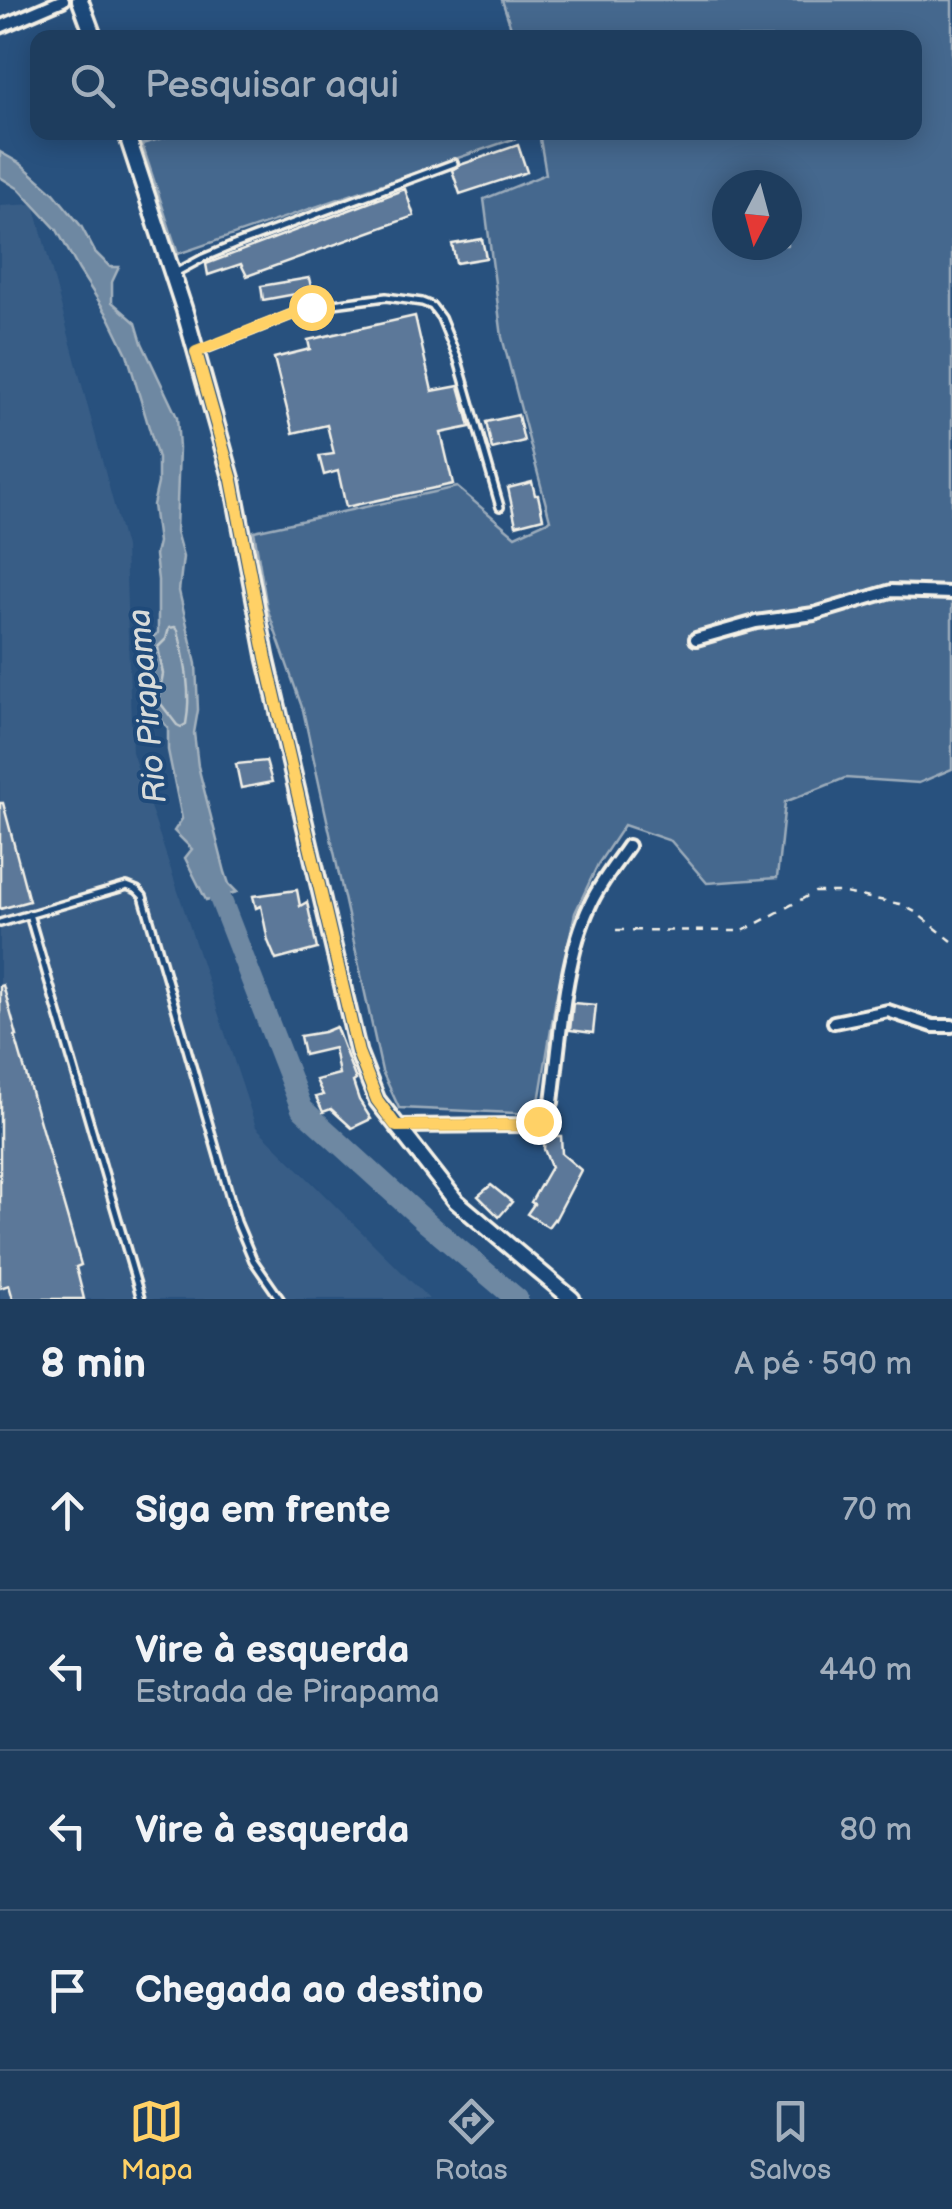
<!DOCTYPE html>
<html lang="pt">
<meta charset="utf-8">
<style>
:root{--surface:#1e3d5e;--page:#264464;--text:#f1f3f6;--muted:#a1aebc;--line:#3c5673;--accent:#ffd166}
body{margin:0;font-family:"Balsamiq Sans",sans-serif;background:var(--page);color:var(--text)}
.compass{position:absolute;left:712px;top:170px;width:90px;height:90px;border-radius:50%;background:var(--surface);box-shadow:0 5px 25px #0003;rotate:186deg}
.stop{position:absolute;width:30px;height:30px;margin:-22px;border:8px solid #ffd166;border-radius:50%;background:#fff}
.stop.end{background:#ffd166;border-color:#fff;box-shadow:0 2px 10px #0008}
.list{margin:0;padding:0;list-style:none}
h2{display:flex;justify-content:space-between;align-items:center;height:130px;margin:0;padding:0 40px;font-size:42px}
h2 small{font-size:32px;font-weight:400;color:var(--muted)}
.list li{display:grid;grid-template-columns:65px 1fr auto;gap:30px;align-items:center;box-sizing:border-box;height:160px;padding:0 40px;border-top:2px solid var(--line)}
.list b{display:block;font-size:38px;white-space:nowrap}
.list p{margin:0;font-size:32px;white-space:nowrap;color:var(--muted)}
.list em{font-size:32px;font-style:normal;color:var(--muted)}
.icon{flex:none;width:55px;height:55px;fill:none;stroke:currentColor;stroke-width:2;stroke-linecap:round;stroke-linejoin:round}
.map{position:relative;flex:none;width:952px;height:1299px;overflow:hidden}
.search{position:absolute;background:var(--surface);box-shadow:0 5px 25px #0003;left:30px;right:30px;top:30px;height:110px;display:flex;align-items:center;gap:25px;box-sizing:border-box;padding:0 35px;border-radius:20px;color:var(--muted);font-size:38px}
.sheet{height:770px;background:var(--surface)}
nav{display:flex;justify-content:space-around;align-items:center;box-sizing:border-box;height:140px;border-top:2px solid var(--line);background:var(--surface);font-size:28px;color:var(--muted)}
nav a{display:grid;justify-items:center;gap:5px}
nav .on{color:var(--accent)}
.map>svg:first-child{display:block}
.built{fill:#375d86}
.green{fill:#45688e;stroke:#9cacbb;stroke-width:2.5;fill-rule:evenodd}
.water{fill:#6e88a2;stroke:#a4b2be;stroke-width:2.5}
.lines{fill:none;stroke-linecap:round;stroke-linejoin:round}
.shore{stroke:#bec7cc;stroke-width:2.5}
.river{stroke:#6e88a2;stroke-width:22}
.building{fill:#5b7899;stroke:#f4f1e8;stroke-width:2.5}
.lane-casing{stroke:#f4f1e8;stroke-width:12}
.street-casing{stroke:#f4f1e8;stroke-width:18}
.secondary-casing{stroke:#f4f1e8;stroke-width:21}
.path{stroke:#f4f1e8;stroke-width:2.5;stroke-dasharray:8 8;stroke-linecap:butt}
.lane{stroke:#1f4a7a;stroke-width:5}
.street{stroke:#1f4a7a;stroke-width:10}
.secondary{stroke:#1f4a7a;stroke-width:14}
.route{stroke:#ffd166;stroke-width:12}
.labels{text-anchor:middle;dominant-baseline:central;stroke-width:8;stroke-linejoin:round;paint-order:stroke}
.water-label{font-size:32px;font-style:italic;fill:#d9dcda;stroke:#1f4a7a}
</style>
<div class="map">
<svg width="952" height="1299" viewBox="0 0 952 1299">
<rect width="100%" height="100%" fill="#28517e"/>
<filter id="ink" filterUnits="userSpaceOnUse"><feTurbulence type="fractalNoise" baseFrequency=".01" numOctaves="2"/><feDisplacementMap in="SourceGraphic" scale="20" xChannelSelector="R" yChannelSelector="G"/><feConvolveMatrix kernelMatrix="1 2 1 2 8 2 1 2 1" color-interpolation-filters="sRGB"/></filter>
<g filter="url(#ink)">
<!-- built -->
<path class="built" d="M34,204L125,547L132,752L256,1127L429,1299H0V206Z"/>
<!-- green -->
<path class="green" d="M502,0H952V769L919,783L845,778L785,802L777,878L707,883L671,841L624,825L598,864L575,913L556,999L537,1114L399,1108L382,1071L303,710L267,608L254,531L457,487L515,536L550,520L502,337L484,199L546,174L539,133L914,132V38L514,37ZM727,185H787V245H727Z
M179,133V132L531,133L178,254L142,144Z"/>
<!-- water -->
<path class="water" d="M0,152L21,164L54,193L81,226L95,252L110,267H119L112,282V302L136,323L142,343L177,417L179,448L176,531L183,557L179,591L196,664L198,710L194,733L198,766L225,872L229,884L237,892L206,900L185,858L192,849L174,831L182,819L168,750V728L147,703L153,675L146,642L158,633V580L155,555L158,542L153,505L158,483V458L127,354L109,317L79,270L57,230L19,189L0,177Z"/>
<g class="lines">
<!-- shore -->
<path class="shore" d="M175,627L178,630C185,661 192,693 186,724L181,727L177,725L158,700L163,674L158,647L166,639L169,628Z"/>
<!-- river -->
<path class="river" d="M210,872L302,1109L427,1223L517,1299"/>
</g>
<!-- building -->
<path class="building" d="M518,145L527,172L460,194L452,170L460,165Z
M405,189L414,216L247,276L241,264L208,275L206,264Z
M482,239L486,258L456,263L452,244Z
M309,278L312,291L263,300L261,286Z
M415,316L432,391L459,386L467,415L470,427L441,433L453,484L346,507L338,471L324,475L319,456L334,454L327,425L293,433L274,358L310,349L308,340Z
M518,415L524,441L492,449L486,422Z
M532,482L535,495H538L543,518L516,525L508,488Z
M266,761L272,782L241,788L236,764Z
M0,803H3L29,901L0,909Z
M297,890L300,906L307,902L317,949L276,960L268,941L261,906L256,908L253,896Z
M3,985L17,1036H15L81,1265L76,1267L84,1299H13L9,1285L0,1288V986Z
M573,1003L596,1005L593,1033L570,1030Z
M336,1027L356,1080L353,1082L359,1100L371,1119L352,1128L331,1109L323,1112L316,1097L323,1095L316,1080L339,1074L334,1048L304,1055L300,1036L324,1032Z
M545,1136H561L562,1154L581,1170L555,1220L554,1219L548,1227L527,1214L534,1204L531,1202L551,1167L544,1149Z
M491,1185L512,1202L499,1217L478,1196Z"/>
<g class="lines">
<!-- lane casing -->
<g class="lane-casing">
<path id="lane" d="M173,274L203,258L234,245L454,163
M198,352L311,307L386,297L422,302L432,306L441,318L458,360L500,507
M29,914L141,1299
M0,923L127,886L137,890L143,896L237,1222L253,1260L280,1299"/>
</g>
<!-- street casing -->
<g class="street-casing">
<path id="street" d="M0,27L63,0
M696,639L756,622L814,614L891,591L952,593
M834,1022L888,1011L933,1026H952
M397,1126L526,1125L547,1116L552,1102C560,1041 564,959 590,905C599,884 615,865 628,846"/>
</g>
<!-- secondary casing -->
<g class="secondary-casing">
<path id="secondary" d="M80,0L94,38
M126,132L184,309L232,480L266,658L358,1052L377,1100L456,1201L572,1299"/>
</g>
<!-- path -->
<path class="path" d="M616,930L743,931L815,892H840L900,904L915,912L952,941"/>
<!-- lane -->
<use href="#lane" class="lane"/>
<!-- street -->
<use href="#street" class="street"/>
<!-- secondary -->
<use href="#secondary" class="secondary"/>
</g>
</g>
<g class="lines" filter="url(#ink)">
<!-- route -->
<path class="route" d="M311,307L196,352L232,480L266,658L358,1052L377,1100L396,1126L526,1125L538,1121"/>
</g>
<g class="labels">
<!-- water labels -->
<g class="water-label">
<text transform="translate(148 706) rotate(-95)">Rio Pirapama</text>
</g>
</g>
</svg>
<svg class="compass" viewBox="-18 -18 36 36"><path d="M0-13l5 13h-10z" fill="#e53935"/><path d="M0 13l5-13h-10z" fill="#a1aebc"/></svg>
<div class="stop" style="left:311px;top:307px"></div>
<div class="stop end" style="left:538px;top:1121px"></div>
<div class="search"><svg class="icon" aria-label="search" viewBox="0 0 24 24"><circle cx="10" cy="10" r="6"/><path d="M15 15l6 6"/></svg>Pesquisar aqui</div>
</div>
<section class="sheet">
<h2>8 min<small>A pé · 590 m</small></h2>
<ul class="list">
<li><svg class="icon" aria-label="ahead" viewBox="0 0 24 24"><path d="M12 20V5M6 11l6-6 6 6"/></svg><div><b>Siga em frente</b></div><em>70 m</em></li>
<li><svg class="icon" aria-label="left" viewBox="0 0 24 24"><path d="M17 20v-9H6M10 6l-5 5 5 5"/></svg><div><b>Vire à esquerda</b><p>Estrada de Pirapama</p></div><em>440 m</em></li>
<li><svg class="icon" aria-label="left" viewBox="0 0 24 24"><path d="M17 20v-9H6M10 6l-5 5 5 5"/></svg><div><b>Vire à esquerda</b></div><em>80 m</em></li>
<li><svg class="icon" aria-label="arrive" viewBox="0 0 24 24"><path d="M6 21V4h12l-3 4 3 4H6"/></svg><div><b>Chegada ao destino</b></div></li>
</ul>
</section>
<nav>
<a class="on"><svg class="icon" aria-label="map" viewBox="0 0 24 24"><path d="M3 6l6-2 6 2 6-2v14l-6 2-6-2-6 2zM9 4v14M15 6v14"/></svg>Mapa</a>
<a><svg class="icon" aria-label="directions" viewBox="0 0 24 24"><path d="M12 3l9 9-9 9-9-9zM9 14v-3h6M13 9l2 2-2 2"/></svg>Rotas</a>
<a><svg class="icon" aria-label="saved" viewBox="0 0 24 24"><path d="M7 4h10v16l-5-4-5 4z"/></svg>Salvos</a>
</nav>
